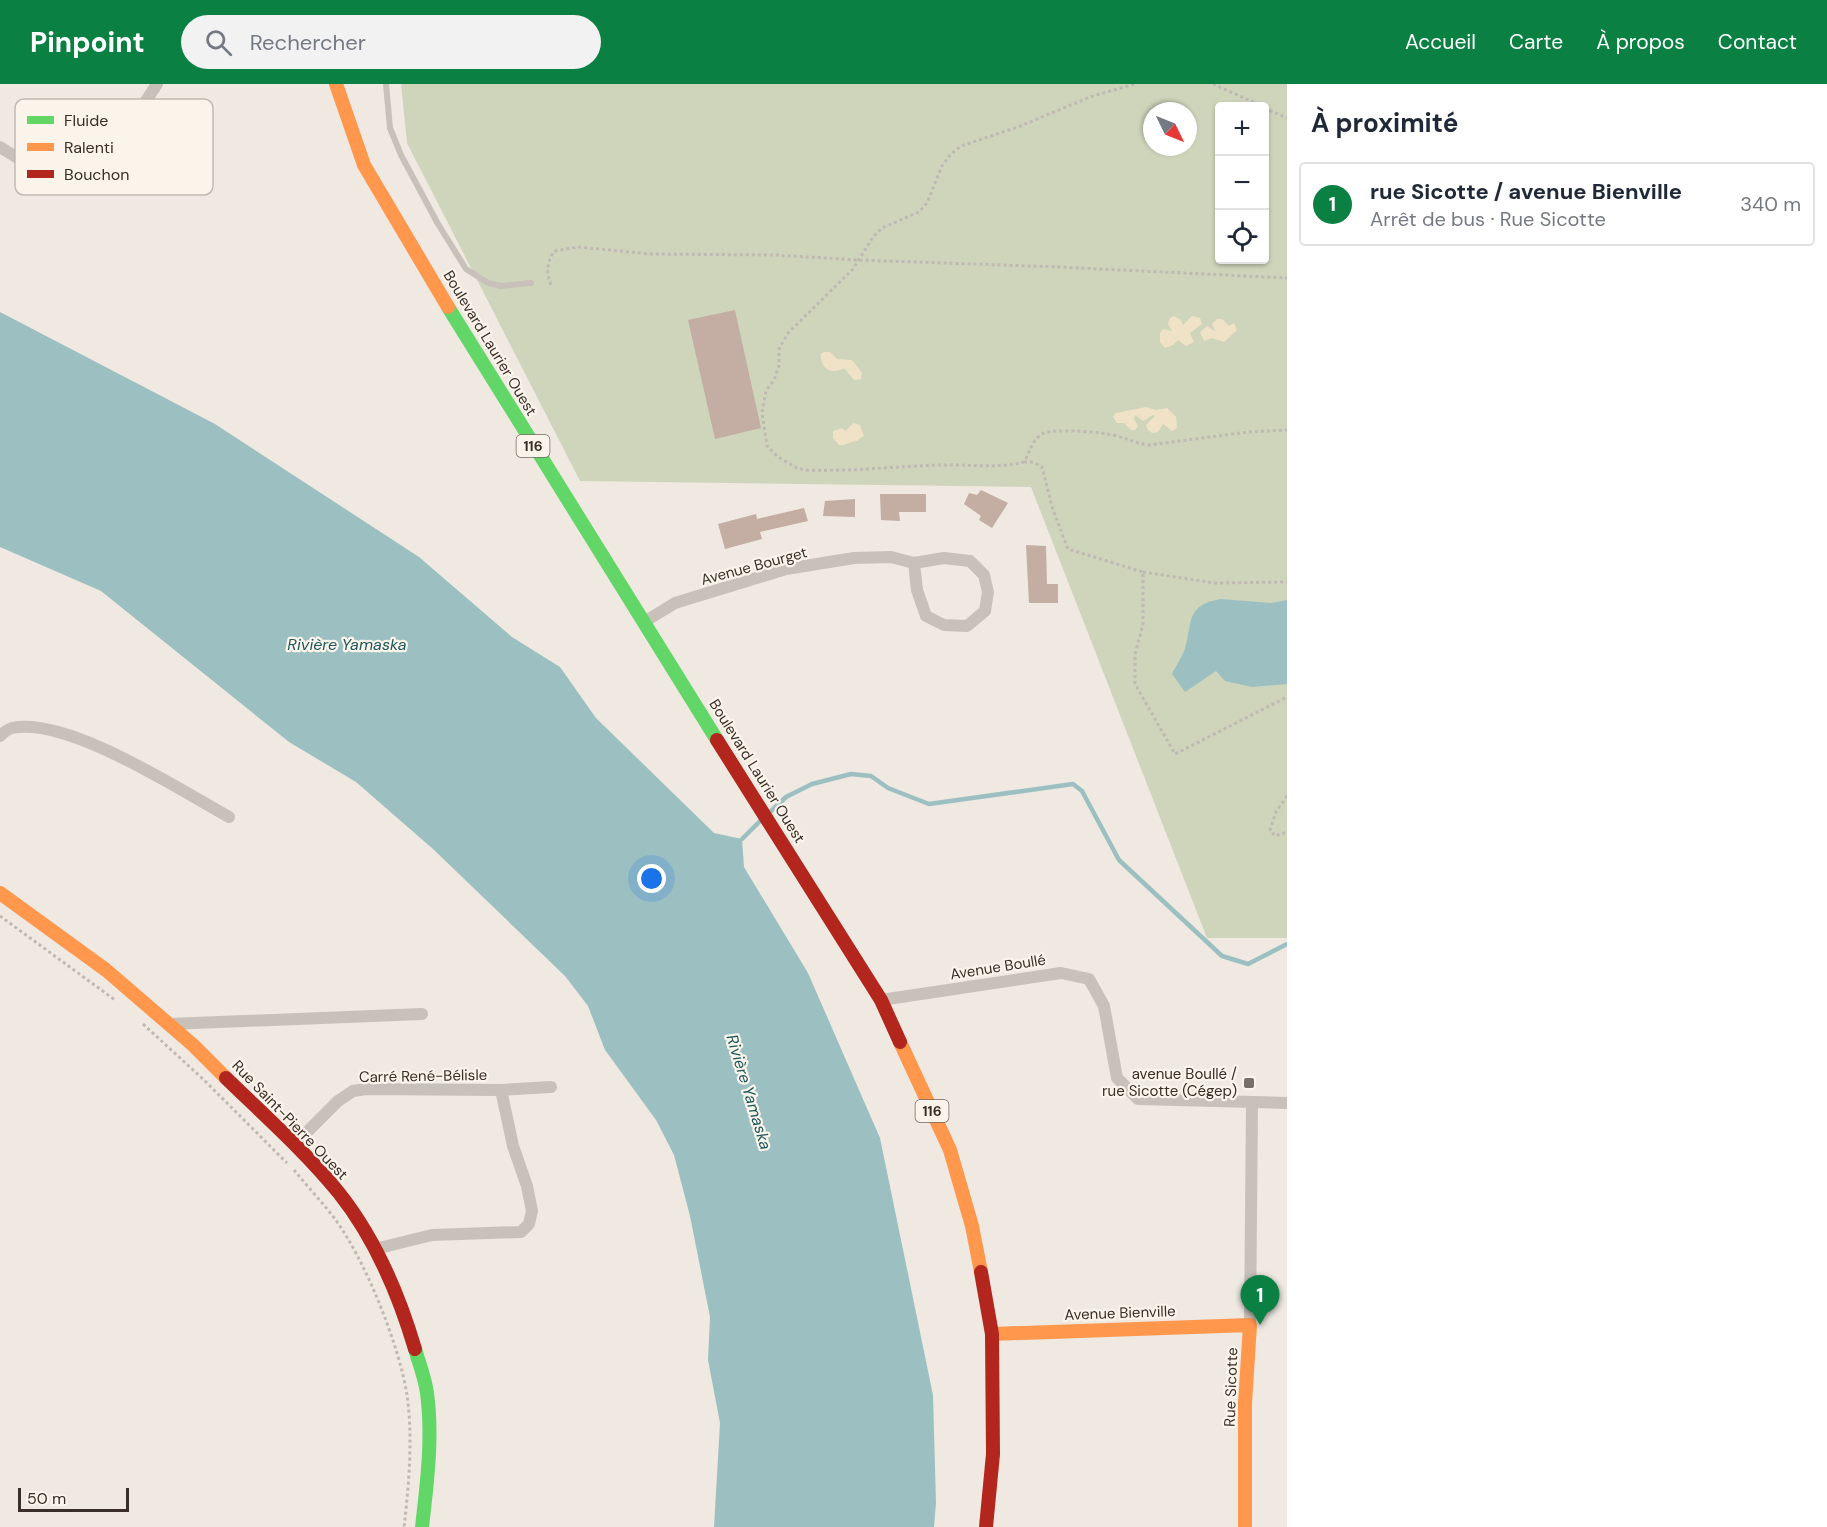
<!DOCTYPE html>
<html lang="fr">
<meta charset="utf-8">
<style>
:root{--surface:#fff;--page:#f2f2f3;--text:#1f2937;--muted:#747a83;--line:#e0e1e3;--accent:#0b8043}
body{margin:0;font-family:"DM Sans",sans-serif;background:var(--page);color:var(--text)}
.controls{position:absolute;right:18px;top:18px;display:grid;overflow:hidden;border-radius:6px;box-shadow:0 2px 4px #0004}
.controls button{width:54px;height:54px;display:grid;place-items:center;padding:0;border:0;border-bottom:2px solid var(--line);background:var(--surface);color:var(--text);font:30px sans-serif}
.compass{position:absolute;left:1143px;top:18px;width:54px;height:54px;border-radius:50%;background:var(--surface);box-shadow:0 2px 4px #0004;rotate:133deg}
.scale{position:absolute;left:18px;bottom:15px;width:111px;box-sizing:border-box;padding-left:6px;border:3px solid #392e28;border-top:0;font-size:16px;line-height:21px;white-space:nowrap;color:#392e28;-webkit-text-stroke:4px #fbf4ea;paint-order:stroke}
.you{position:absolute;left:652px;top:795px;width:21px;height:21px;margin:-15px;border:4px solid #fff;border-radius:50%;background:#1a73e8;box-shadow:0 0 0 9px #1a73e833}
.badge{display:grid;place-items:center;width:39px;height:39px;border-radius:50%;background:var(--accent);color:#fff;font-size:20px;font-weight:700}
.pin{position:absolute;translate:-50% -50px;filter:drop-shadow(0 2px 3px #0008)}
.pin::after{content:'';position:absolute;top:32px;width:21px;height:18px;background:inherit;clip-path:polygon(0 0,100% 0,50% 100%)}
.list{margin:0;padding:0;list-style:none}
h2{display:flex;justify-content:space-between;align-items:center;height:78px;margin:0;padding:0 24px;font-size:26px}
h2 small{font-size:20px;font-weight:400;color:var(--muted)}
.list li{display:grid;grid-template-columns:39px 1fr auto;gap:18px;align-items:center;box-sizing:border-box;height:84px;margin:0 12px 12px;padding:0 12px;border:2px solid var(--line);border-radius:6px}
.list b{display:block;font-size:22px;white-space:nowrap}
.list p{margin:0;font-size:20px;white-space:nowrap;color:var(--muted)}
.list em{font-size:20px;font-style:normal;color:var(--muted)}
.icon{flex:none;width:33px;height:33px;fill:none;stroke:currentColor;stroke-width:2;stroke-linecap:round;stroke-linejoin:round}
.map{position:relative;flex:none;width:1287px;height:1443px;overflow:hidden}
header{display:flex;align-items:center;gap:36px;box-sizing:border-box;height:84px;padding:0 30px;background:var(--accent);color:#fff}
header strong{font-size:28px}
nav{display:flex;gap:33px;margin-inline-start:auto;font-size:21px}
.search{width:420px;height:54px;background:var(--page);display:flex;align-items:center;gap:15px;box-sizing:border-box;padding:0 21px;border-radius:33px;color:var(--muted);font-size:22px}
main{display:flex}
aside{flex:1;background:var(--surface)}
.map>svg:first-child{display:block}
.green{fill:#cfd5bb;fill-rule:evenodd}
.sand{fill:#f0e2c7}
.water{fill:#9cc0c1}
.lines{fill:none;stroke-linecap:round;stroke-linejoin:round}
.stream{stroke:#9cc0c1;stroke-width:4.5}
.building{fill:#c4ada3}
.path{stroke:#c0b9b3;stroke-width:3;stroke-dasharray:3 3;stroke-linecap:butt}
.lane{stroke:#c8c1ba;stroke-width:6}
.street{stroke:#c8c1ba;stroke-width:12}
.fast{stroke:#63d668;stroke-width:14}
.slow{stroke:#ff974d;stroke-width:14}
.jam{stroke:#b3261e;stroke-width:14}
.poi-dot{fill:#796f69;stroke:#fbf4ea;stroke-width:2}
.labels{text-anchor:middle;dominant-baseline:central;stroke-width:4.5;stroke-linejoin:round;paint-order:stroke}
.shield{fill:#fbf4ea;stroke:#736962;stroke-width:1.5}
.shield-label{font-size:14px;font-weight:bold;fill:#392e28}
.street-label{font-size:15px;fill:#392e28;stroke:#fbf4ea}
.poi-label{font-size:15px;fill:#392e28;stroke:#fbf4ea;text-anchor:end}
.water-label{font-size:16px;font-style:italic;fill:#1b585e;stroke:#fbf4ea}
.key{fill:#fbf4ea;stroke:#c1b9b0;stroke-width:1.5}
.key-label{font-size:16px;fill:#392e28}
</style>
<header>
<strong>Pinpoint</strong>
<div class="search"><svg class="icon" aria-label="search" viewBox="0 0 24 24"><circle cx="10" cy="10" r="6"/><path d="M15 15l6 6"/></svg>Rechercher</div>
<nav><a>Accueil</a><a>Carte</a><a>À propos</a><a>Contact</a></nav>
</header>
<main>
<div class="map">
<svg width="1287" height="1443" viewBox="0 0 1287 1443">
<rect width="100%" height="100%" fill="#efe9e2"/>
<!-- green -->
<path class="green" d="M401,0H1287V854H1207L1031,403L580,397L407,59ZM1220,22H1264V176H1220ZM1152,27H1188V63H1152Z"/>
<!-- sand -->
<path class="sand" d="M1174,232L1181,236L1183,241L1192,232L1200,234L1202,240L1190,249L1194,258L1186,262L1178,256L1173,261L1165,264L1160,258V249L1163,245L1172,247L1168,240L1170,234Z
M1217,235H1222L1229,242L1234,239L1237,246L1224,258L1212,254L1204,257L1200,248L1207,242L1216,248L1212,240Z
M824,268H830L837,275L852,276L862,289L861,295L854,296L844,284C832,291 820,285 821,270Z
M1146,323L1156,326L1167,324L1176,333L1177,344L1172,347L1163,340L1158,348L1152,349L1147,345L1146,341L1155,332L1153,331L1143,337L1135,331L1134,335L1138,342L1135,346H1131L1124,339H1117L1113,333L1116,329Z
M853,339L860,341L864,352L857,357C850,357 846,362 839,361L833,354V347L842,344L846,347Z"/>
<!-- water -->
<path class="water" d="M0,228L215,340L419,473L512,553L560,583L596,634L714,749L742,755L744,783L808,889L880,1054L933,1311L936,1419L934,1443H714L720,1339L708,1276L710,1233L690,1132L674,1071L656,1036L605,966L588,922L565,892L433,765L356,698L289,658L101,507L0,463Z
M1221,515L1271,519L1287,516V600L1252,603L1225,597L1216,587L1185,608L1172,590C1176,581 1182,574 1185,564C1193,538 1185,521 1221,515Z"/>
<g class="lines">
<!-- stream -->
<path class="stream" d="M769,729L786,713L812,700L851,690L871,692L888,704L929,720L1073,700L1082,707L1119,776L1222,872L1248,880L1287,860
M742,755L763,734"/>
</g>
<!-- building -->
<path class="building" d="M735,226L761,344L715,355L688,236Z
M981,406L1008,419L992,444L979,436L981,432L964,420L969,409L977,411Z
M880,410H926V428H899L900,437L881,436Z
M855,415V433L823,432L825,417Z
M804,424L808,437L760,448L762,455L725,465L718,440L756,430L757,435Z
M1026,461L1046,462L1047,500H1058V519H1029Z"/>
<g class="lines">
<!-- path -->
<path class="path" d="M1134,0L1090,13L1018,43L961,62L950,71L942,82L927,119L919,128L882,144L873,153L853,185L788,249L779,265V282L774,296L766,307L762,329L767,362L778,373L797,384L805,386C851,388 896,382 942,381C970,380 997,385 1024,378C1030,368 1032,356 1042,350C1051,344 1101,348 1113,351C1126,354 1134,359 1149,361L1248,348L1287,346
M1213,0L1262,22
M1264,24L1287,34
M551,201C546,187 547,179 554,167L578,163L650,170L774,171L858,176L1059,183L1287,194
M1024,378H1033L1042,383L1053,426L1068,465L1143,488V540L1135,571V600L1175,670L1287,613
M1143,488L1215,499L1287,498
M1287,712L1276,728L1270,746L1275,752L1287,748
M0,832L115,916
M143,940L204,996L287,1079
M294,1086C307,1102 322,1118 335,1135C365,1176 399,1260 407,1311C413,1353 409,1401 404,1443"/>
<!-- lane -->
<path class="lane" d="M386,0L390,44L401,71L438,140L466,185L488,199L501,202L531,199"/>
<!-- street -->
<path class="street" d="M0,63L48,93L76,102L100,87L157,0
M644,538L675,519L786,485L854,474L891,473L914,479L944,474L970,477L984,491L988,508L985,527L967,542L944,541L926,532L917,506L914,479
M0,652C3,649 8,645 12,644C67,632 180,706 229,733
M881,916L1061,889L1089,895L1104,922L1117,994L1138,1015L1287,1019
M169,940L422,930
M294,1061L338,1017L353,1007L366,1005L501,1006L551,1003
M375,1165L432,1151L521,1148L529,1140L532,1127L527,1102L513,1062L501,1006
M1250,1241L1252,1020"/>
<!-- fast -->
<path class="fast" d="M448,223L717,656
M415,1265C419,1279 425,1294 427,1309C433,1354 427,1399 422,1443"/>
<!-- slow -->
<path class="slow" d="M336,0L364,81L448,223
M0,809L106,886L193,961L226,994
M900,958L950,1066L972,1142L981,1188
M992,1250L1250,1241L1245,1319V1443"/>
<!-- jam -->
<path class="jam" d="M717,656L881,916L900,958
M226,994C263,1030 307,1069 339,1109C374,1153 399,1211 415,1265
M981,1188L992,1250L993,1370L986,1443"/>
</g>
<!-- markers -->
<rect class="poi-dot" x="1243" y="993" width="12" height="12" rx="3"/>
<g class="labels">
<!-- shield labels -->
<g class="shield">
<rect x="516.5" y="351" width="33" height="22" rx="4.5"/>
<rect x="915.5" y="1016" width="33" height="22" rx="4.5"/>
</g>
<g class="shield-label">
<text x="533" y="362">116</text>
<text x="932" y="1027">116</text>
</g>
<!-- street labels -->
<g class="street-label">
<text transform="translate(490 259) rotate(59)">Boulevard Laurier Ouest</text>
<text transform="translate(754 482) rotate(-15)">Avenue Bourget</text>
<text transform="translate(757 687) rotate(58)">Boulevard Laurier Ouest</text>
<text transform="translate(998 883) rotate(-9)">Avenue Boullé</text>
<text transform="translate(423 992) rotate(-1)">Carré René-Bélisle</text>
<text transform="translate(290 1036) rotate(46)">Rue Saint-Pierre Ouest</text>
<text transform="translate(1120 1229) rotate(-2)">Avenue Bienville</text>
<text transform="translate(1231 1303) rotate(-88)">Rue Sicotte</text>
</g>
<!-- poi labels -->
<g class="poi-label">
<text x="1237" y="990">avenue Boullé /<tspan x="1237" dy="17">rue Sicotte (Cégep)</tspan></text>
</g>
<!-- water labels -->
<g class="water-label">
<text x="347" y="560">Rivière Yamaska</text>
<text transform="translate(749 1008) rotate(73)">Rivière Yamaska</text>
</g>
</g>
<!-- legend -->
<rect x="15" y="15" width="198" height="96" rx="9" class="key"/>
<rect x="27" y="32" width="27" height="8" fill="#63d668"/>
<rect x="27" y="59" width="27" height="8" fill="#ff974d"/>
<rect x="27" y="86" width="27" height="8" fill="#b3261e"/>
<g class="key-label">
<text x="64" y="42">Fluide</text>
<text x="64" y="69">Ralenti</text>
<text x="64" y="96">Bouchon</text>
</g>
</svg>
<div class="controls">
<button>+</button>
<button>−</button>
<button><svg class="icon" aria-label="locate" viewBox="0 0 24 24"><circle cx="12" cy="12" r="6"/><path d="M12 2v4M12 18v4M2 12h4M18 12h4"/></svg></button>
</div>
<svg class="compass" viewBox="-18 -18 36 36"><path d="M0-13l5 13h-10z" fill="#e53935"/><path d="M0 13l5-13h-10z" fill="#747a83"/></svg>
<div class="scale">50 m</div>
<div class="you"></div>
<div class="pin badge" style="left:1260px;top:1241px">1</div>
</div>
<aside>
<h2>À proximité<small></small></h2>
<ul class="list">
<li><span class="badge">1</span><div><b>rue Sicotte / avenue Bienville</b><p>Arrêt de bus · Rue Sicotte</p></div><em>340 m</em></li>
</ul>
</aside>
</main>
